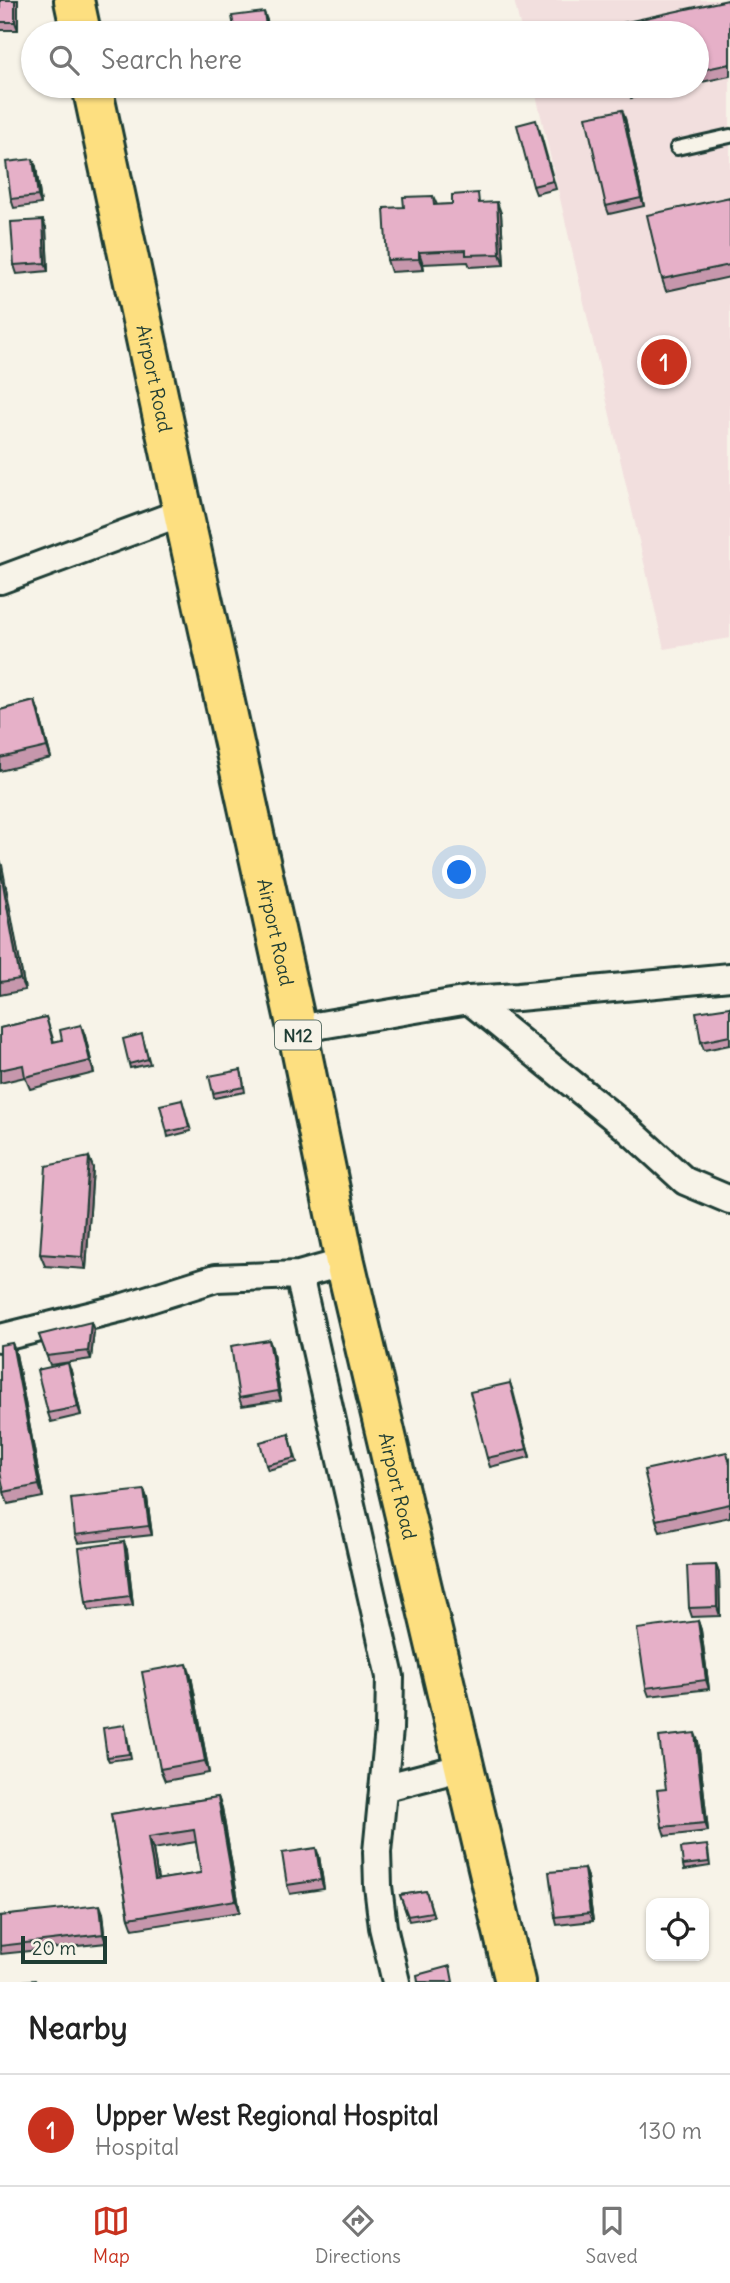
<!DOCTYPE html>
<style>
:root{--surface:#fff;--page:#f6f6f6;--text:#222;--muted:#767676;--line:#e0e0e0;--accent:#c8321e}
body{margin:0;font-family:Delius,sans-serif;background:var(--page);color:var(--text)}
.controls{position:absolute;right:21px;bottom:21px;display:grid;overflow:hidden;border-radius:14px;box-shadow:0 2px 5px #0004}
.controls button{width:63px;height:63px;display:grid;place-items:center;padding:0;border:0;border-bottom:2px solid var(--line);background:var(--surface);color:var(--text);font:35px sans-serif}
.scale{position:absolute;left:21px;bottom:18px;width:86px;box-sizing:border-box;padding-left:7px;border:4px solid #1f3d34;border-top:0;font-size:19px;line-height:24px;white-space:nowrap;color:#1f3d34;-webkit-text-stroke:5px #f7f3e8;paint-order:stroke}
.you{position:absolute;left:460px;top:873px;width:24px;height:24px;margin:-18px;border:5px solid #fff;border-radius:50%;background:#1a73e8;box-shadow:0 0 0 10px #1a73e833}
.badge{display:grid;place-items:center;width:46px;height:46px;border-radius:50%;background:var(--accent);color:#fff;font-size:23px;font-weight:700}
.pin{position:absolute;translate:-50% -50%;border:4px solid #fff;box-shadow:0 2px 7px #0006}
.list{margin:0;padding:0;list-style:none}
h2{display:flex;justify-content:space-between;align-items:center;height:91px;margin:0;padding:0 28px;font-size:30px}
h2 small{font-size:23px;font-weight:400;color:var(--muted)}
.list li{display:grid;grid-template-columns:46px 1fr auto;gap:21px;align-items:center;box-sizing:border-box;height:112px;padding:0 28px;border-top:2px solid var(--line)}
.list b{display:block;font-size:26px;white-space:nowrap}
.list p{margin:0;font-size:23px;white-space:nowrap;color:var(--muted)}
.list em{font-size:23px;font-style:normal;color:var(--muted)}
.icon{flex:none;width:38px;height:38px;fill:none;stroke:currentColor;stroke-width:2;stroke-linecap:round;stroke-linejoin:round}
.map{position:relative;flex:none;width:730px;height:1982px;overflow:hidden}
.search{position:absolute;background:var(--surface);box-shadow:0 2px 5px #0004;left:21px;right:21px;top:21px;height:77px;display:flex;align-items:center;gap:18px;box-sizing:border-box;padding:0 24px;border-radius:38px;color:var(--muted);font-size:26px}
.sheet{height:203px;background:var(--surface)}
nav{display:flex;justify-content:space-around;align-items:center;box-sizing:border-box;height:98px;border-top:2px solid var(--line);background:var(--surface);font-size:19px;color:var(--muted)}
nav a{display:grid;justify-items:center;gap:4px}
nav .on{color:var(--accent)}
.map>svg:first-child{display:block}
.built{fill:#f2dfde}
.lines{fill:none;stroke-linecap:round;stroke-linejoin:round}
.service-casing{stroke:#1f3d34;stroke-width:18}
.minor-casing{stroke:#1f3d34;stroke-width:32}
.trunk-casing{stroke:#1f3d34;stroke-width:44}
.service{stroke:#f7f3e8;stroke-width:12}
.minor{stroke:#f7f3e8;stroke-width:26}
.trunk{stroke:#fddf80;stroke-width:38}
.wall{fill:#c697ac;stroke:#1f3d34;stroke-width:2;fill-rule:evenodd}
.shaded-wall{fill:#a17b8c;stroke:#1f3d34;stroke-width:2}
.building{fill:#e6b0c8;stroke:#1f3d34;stroke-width:2;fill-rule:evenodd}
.labels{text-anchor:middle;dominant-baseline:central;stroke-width:5;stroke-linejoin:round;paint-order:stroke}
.shield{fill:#f7f3e8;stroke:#60746a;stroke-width:2}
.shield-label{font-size:18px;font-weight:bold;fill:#1f3d34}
.street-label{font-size:19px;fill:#1f3d34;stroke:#f7f3e8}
</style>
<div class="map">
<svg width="730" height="1982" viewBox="0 0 730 1982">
<rect width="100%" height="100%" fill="#f7f3e8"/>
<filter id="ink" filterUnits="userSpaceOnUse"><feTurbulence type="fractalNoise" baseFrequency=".0143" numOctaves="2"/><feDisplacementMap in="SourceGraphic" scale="14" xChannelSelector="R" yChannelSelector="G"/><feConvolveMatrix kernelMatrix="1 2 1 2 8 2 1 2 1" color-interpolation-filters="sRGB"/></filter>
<g filter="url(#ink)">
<!-- built -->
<path class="built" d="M514,0H730V638L664,649L534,86H697V33H522Z"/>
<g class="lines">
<!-- service casing -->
<g class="service-casing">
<path id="service" d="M677,148L730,136"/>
</g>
<!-- minor casing -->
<g class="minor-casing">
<path id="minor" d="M0,580L183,512
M469,1000L628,1129L685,1181L730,1200
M297,1029L469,1000L518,997L730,977
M299,1275L390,1677L389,1729L377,1852L378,1886L383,1927L396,1982
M0,1338L121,1308L216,1278L299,1275L345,1262
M383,1788L464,1767"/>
</g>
<!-- trunk casing -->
<g class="trunk-casing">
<g id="trunk">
<path d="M74,0L81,33"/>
<path id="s1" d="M92,86L183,512L297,1029L345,1262L515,1982"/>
</g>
</g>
<!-- service -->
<use href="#service" class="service"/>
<!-- minor -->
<use href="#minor" class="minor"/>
<!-- trunk -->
<use href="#trunk" class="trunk"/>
</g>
<!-- wall -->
<path class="wall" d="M0,0H18V30H0Z
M730,5V76L697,83V33Z
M626,86H686L631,98Z
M625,118L644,206L609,214L606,206Z
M539,128L556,189L536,194L533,186Z
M36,167L41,204L14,208L11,199Z
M433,196L437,205L481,203L501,213L504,265L470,267L468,262L423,264L424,270L391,272L387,260L404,207Z
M730,197V277L666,291L662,279Z
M46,228L48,271L17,274L14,265Z
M35,701L39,713L51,758L0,771V710Z
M0,860L25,990L0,995Z
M730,1007V1045L704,1050L701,1042Z
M46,1017L54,1042L62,1040L81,1025L85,1036L94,1073L30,1089L25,1077L0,1083V1028Z
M143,1039L150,1064L130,1068L129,1064Z
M242,1074L245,1092L214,1098L213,1093Z
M182,1100L191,1131L168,1137L167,1132Z
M89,1157L93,1168L86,1269L45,1266L40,1254Z
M94,1330L91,1359L50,1365L39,1335Z
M269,1340L272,1348L281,1400L242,1406L239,1398Z
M12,1343L16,1354L43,1497L8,1504L4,1492Z
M71,1371L81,1415L51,1422L48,1413Z
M510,1383L530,1457L490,1467L487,1458Z
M289,1434L297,1462L268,1470L266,1465Z
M730,1459V1517L660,1532L656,1520Z
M144,1490L147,1498L152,1535L78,1543L75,1535Z
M124,1542L127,1550L133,1605L89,1610L86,1602Z
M716,1565L719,1573L720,1616L692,1617L689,1608Z
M698,1621L701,1630L709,1689L649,1696L646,1688Z
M191,1676L209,1773L165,1781L160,1769Z
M125,1725L131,1758L109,1761L107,1757Z
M698,1741L708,1831L665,1836L662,1827L666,1789Z
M218,1797L222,1808L240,1912L133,1929L129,1918L111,1814ZM196,1842L201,1873L158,1880L153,1849Z
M708,1849L710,1866L684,1870L683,1865Z
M319,1856L324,1889L290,1894L287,1885Z
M584,1869L587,1877L593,1921L557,1925L555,1917Z
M426,1891L434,1917L409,1921L400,1895Z
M103,1913L106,1943L1,1954L0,1950V1916Z"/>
<!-- shaded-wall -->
<path class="shaded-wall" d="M15,0H18V30L15,22Z
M264,12L267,20L269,33H267Z
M622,110L625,118L644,206L641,198Z
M33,159L36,167L41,204L38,196Z
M497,202L501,213L504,265L500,254Z
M43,220L46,228L48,271L45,263Z
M419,252L423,264L424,270L419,259Z
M35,701L39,713L51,758L47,747Z
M0,860L2,865L25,990L20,979L0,867Z
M81,1025L85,1036L94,1073L90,1061Z
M89,1157L93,1168L86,1269L82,1257Z
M91,1322L94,1330L91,1359L88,1351Z
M269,1340L272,1348L281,1400L278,1391Z
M12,1343L16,1354L43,1497L39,1485Z
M68,1363L71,1371L81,1415L78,1407Z
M510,1383L513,1391L530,1457L527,1449Z
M144,1490L147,1498L152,1535L149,1526Z
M124,1542L127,1550L133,1605L130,1596Z
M716,1565L719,1573L720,1616L717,1607Z
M698,1621L701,1630L709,1689L706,1680Z
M187,1664L191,1676L209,1773L205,1761Z
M695,1733L698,1741L708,1831L705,1823Z
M218,1797L222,1808L240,1912L236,1900Z
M148,1837L153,1849L160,1892L155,1880Z
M316,1848L319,1856L324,1889L321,1880Z
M584,1869L587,1877L593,1921L590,1913Z
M100,1905L103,1913L106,1943L103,1934Z"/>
<!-- building -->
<path class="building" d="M0,0H15V22H0Z
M728,0L730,8V64L697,71V33H615L613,25Z
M264,12L267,33H235L232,16Z
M622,110L641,198L606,206L586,117Z
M536,120L553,181L533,186L517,125Z
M33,159L38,196L11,199L6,162Z
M478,193L479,203L497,202L500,254L466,255V250L419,252V259L387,260L384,208L404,207L403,197L433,196L434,205L452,204V195Z
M730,197V265L662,279L647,215Z
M43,220L45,263L14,265L11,222Z
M35,701L47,747L0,758V710Z
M0,867L20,979L0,982Z
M730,1007V1036L701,1042L696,1012Z
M46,1017L53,1042L62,1040L60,1030L81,1025L90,1061L25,1077L23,1065L0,1070V1028Z
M142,1034L148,1059L129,1064L123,1039Z
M241,1070L244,1087L213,1093L209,1076Z
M182,1100L189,1127L167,1132L160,1105Z
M89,1157L82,1257L40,1254L46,1166Z
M91,1322L88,1351L47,1356L39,1335Z
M269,1340L278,1391L239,1398L231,1346Z
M12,1343L39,1485L4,1492L0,1472V1345Z
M68,1363L78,1407L48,1413L37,1370Z
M510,1383L527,1449L487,1458L470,1392Z
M289,1434L295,1458L266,1465L260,1442Z
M727,1452L730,1464V1504L656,1520L644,1470Z
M144,1490L149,1526L75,1535L71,1498Z
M124,1542L130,1596L86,1602L79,1548Z
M716,1565L717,1607L689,1608L687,1566Z
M698,1621L706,1680L646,1688L637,1629Z
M187,1664L205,1761L160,1769L142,1672Z
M125,1725L129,1754L107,1757L103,1728Z
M695,1733L705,1823L662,1827L657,1790L666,1789L659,1737Z
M218,1797L236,1900L129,1918L111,1814ZM194,1830L201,1873L155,1880L148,1837Z
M707,1845L709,1862L683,1865L681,1848Z
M316,1848L321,1880L287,1885L282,1853Z
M584,1869L590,1913L555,1917L549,1872Z
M426,1891L432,1912L408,1916L400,1895Z
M100,1905L103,1934L0,1946V1916Z
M450,1966L453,1982H418L417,1975Z
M35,1980L36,1982H9Z"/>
</g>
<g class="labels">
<!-- shield labels -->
<rect class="shield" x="275" y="1020.5" width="46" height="29" rx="5"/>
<g class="shield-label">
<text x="298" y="1035">N12</text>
</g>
<!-- street labels -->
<g class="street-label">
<text stroke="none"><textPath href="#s1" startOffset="299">Airport Road</textPath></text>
<text stroke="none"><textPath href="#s1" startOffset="866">Airport Road</textPath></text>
<text stroke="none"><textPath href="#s1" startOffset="1433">Airport Road</textPath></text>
</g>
</g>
</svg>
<div class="controls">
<button><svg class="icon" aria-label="locate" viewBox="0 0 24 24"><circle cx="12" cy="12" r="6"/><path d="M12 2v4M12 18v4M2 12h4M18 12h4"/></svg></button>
</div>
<div class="scale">20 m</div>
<div class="you"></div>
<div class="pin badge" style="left:664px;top:362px">1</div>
<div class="search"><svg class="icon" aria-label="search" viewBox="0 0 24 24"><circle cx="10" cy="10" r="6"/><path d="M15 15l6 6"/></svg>Search here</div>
</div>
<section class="sheet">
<h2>Nearby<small></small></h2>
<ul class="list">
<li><span class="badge">1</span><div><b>Upper West Regional Hospital</b><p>Hospital</p></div><em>130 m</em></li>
</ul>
</section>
<nav>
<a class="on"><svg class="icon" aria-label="map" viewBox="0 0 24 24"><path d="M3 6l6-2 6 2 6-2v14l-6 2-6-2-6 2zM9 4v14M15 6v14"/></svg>Map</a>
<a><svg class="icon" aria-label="directions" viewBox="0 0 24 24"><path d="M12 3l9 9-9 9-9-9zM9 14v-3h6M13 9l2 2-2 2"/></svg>Directions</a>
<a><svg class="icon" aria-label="saved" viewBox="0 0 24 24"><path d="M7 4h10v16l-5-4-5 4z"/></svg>Saved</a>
</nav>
